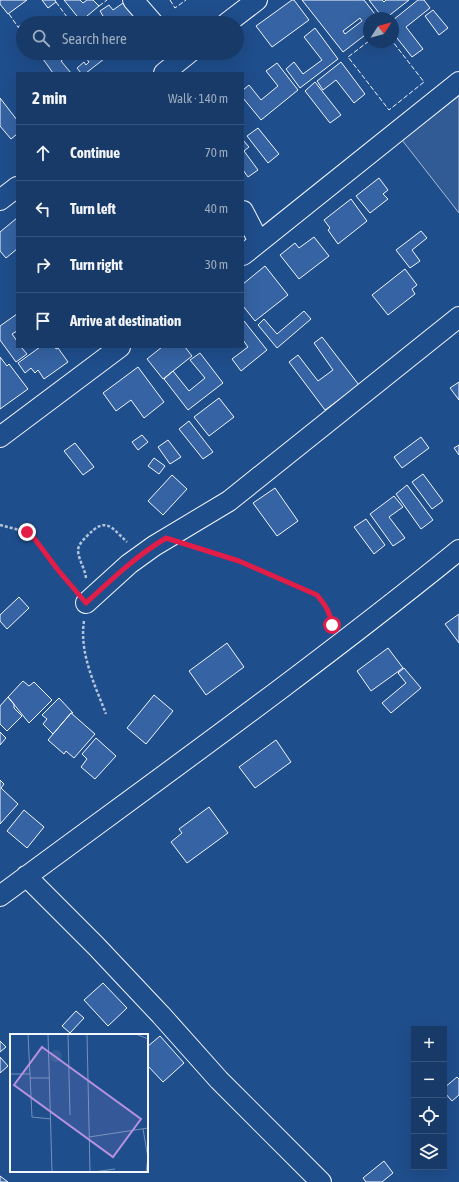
<!DOCTYPE html>
<meta charset="utf-8">
<style>
:root{--surface:#173a69;--page:#20416f;--text:#f1f3f6;--muted:#9eadc0;--line:#36547d}
body{margin:0;font-family:"Asap Condensed",sans-serif;background:var(--page);color:var(--text)}
.controls{position:absolute;right:12px;bottom:12px;display:grid;overflow:hidden;border-radius:0px;box-shadow:0 4px 16px #0002}
.controls button{width:36px;height:36px;display:grid;place-items:center;padding:0;border:0;border-bottom:1px solid var(--line);background:var(--surface);color:var(--text);font:20px sans-serif}
.compass{position:absolute;left:363px;top:12px;width:36px;height:36px;border-radius:50%;background:var(--surface);box-shadow:0 4px 16px #0002;rotate:54deg}
.stop{position:absolute;width:12px;height:12px;margin:-9px;border:3px solid #e11d48;border-radius:50%;background:#fff}
.stop.end{background:#e11d48;border-color:#fff;box-shadow:0 1px 4px #0008}
.list{margin:0;padding:0;list-style:none}
h2{display:flex;justify-content:space-between;align-items:center;height:52px;margin:0;padding:0 16px;font-size:17px}
h2 small{font-size:13px;font-weight:400;color:var(--muted)}
.list li{display:grid;grid-template-columns:26px 1fr auto;gap:12px;align-items:center;box-sizing:border-box;height:56px;padding:0 16px;border-top:1px solid var(--line)}
.list b{display:block;font-size:15px;white-space:nowrap}
.list em{font-size:13px;font-style:normal;color:var(--muted)}
.icon{flex:none;width:22px;height:22px;fill:none;stroke:currentColor;stroke-width:2;stroke-linecap:round;stroke-linejoin:round}
.map{position:relative;flex:none;width:459px;height:1182px;overflow:hidden}
.search{position:absolute;background:var(--surface);box-shadow:0 4px 16px #0002;left:16px;top:16px;width:228px;height:44px;display:flex;align-items:center;gap:10px;box-sizing:border-box;padding:0 14px;border-radius:22px;color:var(--muted);font-size:15px}
.panel{position:absolute;background:var(--surface);box-shadow:0 4px 16px #0002;left:16px;top:72px;width:228px;height:276px;border-radius:0px}
.map>svg:first-child{display:block}
.built{fill:#305b95;stroke:#a8bbd7}
.building{fill:#3563a3;stroke:#f2f6ff;fill-rule:evenodd}
.lines{fill:none;stroke-linecap:round;stroke-linejoin:round}
.minor-casing{stroke:#f2f6ff;stroke-width:22}
.path{stroke:#b3c4dc;stroke-width:2.5;stroke-dasharray:3 2;stroke-linecap:butt}
.minor{stroke:#1f4e8c;stroke-width:20}
.fence{stroke:#f2f6ff;stroke-width:1;stroke-dasharray:5 2;stroke-linecap:butt}
.route{stroke:#e11d48;stroke-width:5}
.inset-road{fill:none;stroke:#7391ba;stroke-width:1}
.view{fill:#b691df;fill-opacity:0.15;stroke:#b691df;stroke-width:2}
.inset-edge{fill:none;stroke:#f2f6ff;stroke-width:2}
</style>
<div class="map">
<svg width="459" height="1182" viewBox="0 0 459 1182">
<rect width="100%" height="100%" fill="#1f4e8c"/>
<!-- built -->
<path class="built" d="M459,96V213L402,140Z"/>
<!-- building -->
<path class="building" d="M0,0H27L8,14L0,4Z
M42,0H55L56,2L48,8Z
M64,0H80L83,3L87,0H93L99,6L81,21Z
M292,0H294L309,20L272,47L256,26Z
M302,0H364L378,18H369V32L343,52ZM360,18L362,21L345,34L343,31Z
M369,0H382L384,2L386,0H409L386,18H383Z
M418,0H424L430,8L406,27L423,49L412,57L393,33V20Z
M126,1L141,21L139,23H94L103,16L100,11L109,5L113,10Z
M433,10L448,28L439,35L425,16Z
M67,17L73,23H59Z
M23,24V33L18,27Z
M315,28L338,59L300,88L286,69L294,62L303,74L322,60L304,37Z
M51,53H71L61,61L71,73H53L43,59Z
M82,53H99L104,59L86,73H81L77,68L84,62L86,65L89,62Z
M341,62L365,94L354,103L336,80L323,90L317,81Z
M277,63L298,90L261,120L243,98V90L249,85L261,100L278,86L266,71Z
M315,82L341,115L330,123L305,91Z
M0,98L17,120V134L11,139L0,126Z
M258,128L279,154L268,163L247,136Z
M243,140L249,147L244,151L258,170L248,177L243,170Z
M379,178L388,190L383,194L388,199L370,213L356,196Z
M351,199L367,221L338,244L328,230L330,228L324,220Z
M17,218V249L6,258L0,251V232Z
M421,231L427,238L412,250L420,261L410,268L396,250Z
M314,237L329,256L299,279L280,255L295,243L299,248Z
M265,266L288,295L255,321L243,306V284Z
M405,269L417,285L412,289L415,294L388,315L372,295Z
M304,311L311,319L277,348L258,325L264,319L277,334Z
M17,314V331L12,334L17,341V347H21L27,354L16,362L0,340V326Z
M243,321H244L267,350L241,371L232,359L248,347L243,340Z
M322,337L359,385L325,410L289,362L298,355L318,381L333,370L314,343Z
M40,347H55L56,349L58,348L68,362L44,379L38,370L35,373L31,368L25,373L18,363Z
M162,347H185L192,356L163,379L147,359Z
M200,353L223,383L188,410L164,379L173,371L189,391L205,378L190,360Z
M0,357L7,366L9,364L28,389L0,409Z
M138,367L164,402L144,418L131,400L116,411L103,393Z
M459,382V400L450,388Z
M219,398L234,417L209,436L194,417Z
M189,421L213,452L203,459L179,429Z
M142,435L148,442L138,450L132,442Z
M421,437L429,448L402,468L394,457Z
M168,440L181,457L170,464L158,447Z
M75,443L94,467L83,475L64,451Z
M459,445V455L454,448Z
M154,458L165,466L159,474L148,466Z
M423,474L443,501L432,509L412,482Z
M172,475L187,489L163,515L148,501Z
M407,485L433,520L421,529L396,494Z
M275,488L298,521L277,536L253,503Z
M394,496L403,507L389,517L405,538L393,546L370,514Z
M366,519L385,545L374,554L354,527Z
M19,597L29,608L7,629L0,621V615Z
M459,614V643L445,624Z
M227,643L244,667L206,695L189,671Z
M388,648L403,668L371,691L357,671Z
M404,668L421,688L391,713L382,703L406,683L398,673Z
M23,681L29,686L34,682L52,700L29,723L8,697Z
M154,695L173,711L146,744L127,728Z
M8,697L14,704V708L22,716L7,731L0,724V706Z
M59,698L73,713H71L53,734L43,724L47,719L42,715Z
M71,713L95,734L74,758L66,751L64,754L48,740Z
M0,732L6,738L0,745Z
M96,738L116,756L95,779L81,767L87,759L82,754Z
M276,740L291,762L255,788L239,767Z
M0,780L4,784L1,788L18,804L0,824Z
M209,807L228,833L187,863L171,842L182,833L179,829Z
M24,810L44,827L27,848L7,831Z
M103,983L127,1008L108,1026L84,1000Z
M76,1011L84,1018L70,1033L62,1026Z
M160,1036L184,1063L163,1082L147,1065V1047Z
M0,1041L6,1047L0,1052Z
M0,1057L8,1066L0,1073Z
M457,1077L459,1079V1095L452,1101L444,1092V1088Z
M384,1161L393,1173L382,1182H366L363,1178Z
M0,1176L8,1182H0Z"/>
<g class="lines">
<!-- minor casing -->
<g class="minor-casing">
<path id="minor" d="M133,0L153,23
M227,23L257,0
M164,73L189,53
M0,200L17,187
M243,211L259,242
M243,255L459,82
M0,437L120,347
M86,603L129,564L154,546L229,501L459,317
M26,876L96,946L161,1015L219,1080L321,1182
M0,896C154,782 310,671 459,550"/>
</g>
<!-- path -->
<path class="path" d="M0,525L27,532L34,538L58,570L74,588
M191,546L239,561L317,595C325,605 331,613 332,626
M86,578C85,569 79,561 78,551C78,545 83,540 87,536C106,516 111,527 127,542
M84,621C79,653 95,685 106,714"/>
<!-- minor -->
<use href="#minor" class="minor"/>
<!-- fence -->
<path class="fence" d="M170,0L175,8L186,0
M56,2L67,17
M99,6L107,0
M9,14L18,27
M369,41L348,57L389,110L424,82L393,42"/>
</g>
<g class="lines">
<!-- route -->
<path class="route" d="M27,532L34,538L58,570L86,603C112,579 136,556 166,538L239,561L317,595C326,606 330,612 332,625"/>
</g>
<!-- overview -->
<g transform="translate(10 1034)">
<rect width="138" height="138" fill="#1f4e8c"/>
<path d="M40 22a6 6 0 1 1 12 0a6 6 0 1 1-12 0Z" fill="#305b95"/>
<path class="inset-road" d="M18,0L22,83L41,85M38,0L42,138M58,0L60,81M77,0L80,138M126,0L138,5M0,35V75M0,40H20M20,44H40M133,95L138,124L136,138M79,103L138,94M83,138L105,135"/>
<path class="view" d="M32,13L131,85L103,123L4,51Z"/>
<rect width="138" height="138" class="inset-edge"/>
</g>
</svg>
<div class="controls">
<button>+</button>
<button>−</button>
<button><svg class="icon" aria-label="locate" viewBox="0 0 24 24"><circle cx="12" cy="12" r="6"/><path d="M12 2v4M12 18v4M2 12h4M18 12h4"/></svg></button>
<button><svg class="icon" aria-label="layers" viewBox="0 0 24 24"><path d="M12 4l9 5-9 5-9-5zM3 14l9 5 9-5"/></svg></button>
</div>
<svg class="compass" viewBox="-18 -18 36 36"><path d="M0-13l5 13h-10z" fill="#e53935"/><path d="M0 13l5-13h-10z" fill="#9eadc0"/></svg>
<div class="stop" style="left:332px;top:625px"></div>
<div class="stop end" style="left:27px;top:532px"></div>
<div class="search"><svg class="icon" aria-label="search" viewBox="0 0 24 24"><circle cx="10" cy="10" r="6"/><path d="M15 15l6 6"/></svg>Search here</div>
<section class="panel">
<h2>2 min<small>Walk · 140 m</small></h2>
<ul class="list">
<li><svg class="icon" aria-label="ahead" viewBox="0 0 24 24"><path d="M12 20V5M6 11l6-6 6 6"/></svg><div><b>Continue</b></div><em>70 m</em></li>
<li><svg class="icon" aria-label="left" viewBox="0 0 24 24"><path d="M17 20v-9H6M10 6l-5 5 5 5"/></svg><div><b>Turn left</b></div><em>40 m</em></li>
<li><svg class="icon" aria-label="right" viewBox="0 0 24 24"><path d="M7 20v-9h11M14 6l5 5-5 5"/></svg><div><b>Turn right</b></div><em>30 m</em></li>
<li><svg class="icon" aria-label="arrive" viewBox="0 0 24 24"><path d="M6 21V4h12l-3 4 3 4H6"/></svg><div><b>Arrive at destination</b></div></li>
</ul>
</section>
</div>
